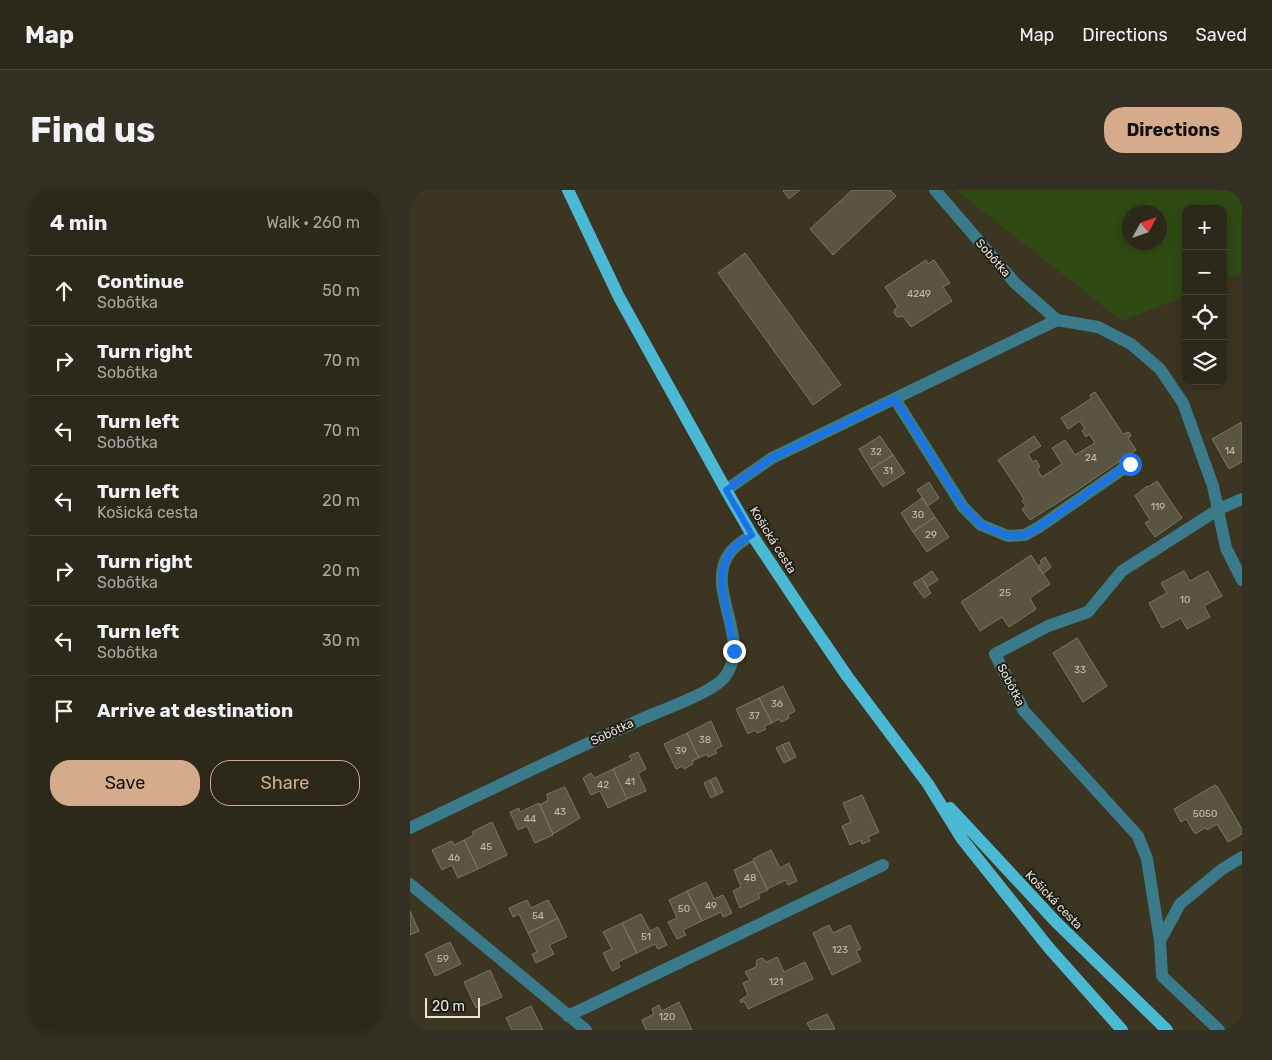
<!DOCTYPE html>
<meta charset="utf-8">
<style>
:root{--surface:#2c281a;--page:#343023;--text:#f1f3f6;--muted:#a6a6a2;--line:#484439;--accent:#d6ab8b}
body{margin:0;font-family:Rubik,sans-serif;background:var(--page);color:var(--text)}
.controls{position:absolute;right:15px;top:15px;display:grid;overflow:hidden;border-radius:10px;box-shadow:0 2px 12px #0003}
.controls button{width:45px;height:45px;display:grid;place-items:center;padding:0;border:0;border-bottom:1px solid var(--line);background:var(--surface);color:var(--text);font:25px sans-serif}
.compass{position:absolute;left:712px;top:15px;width:45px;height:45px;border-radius:50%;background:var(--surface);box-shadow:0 2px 12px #0003;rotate:50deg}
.scale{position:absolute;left:15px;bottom:12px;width:55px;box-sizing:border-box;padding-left:5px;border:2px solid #e6e3d7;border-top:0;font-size:14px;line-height:18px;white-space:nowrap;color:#e6e3d7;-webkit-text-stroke:4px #1f1d14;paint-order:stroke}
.stop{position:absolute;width:15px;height:15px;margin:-11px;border:4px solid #1a73e8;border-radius:50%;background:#fff}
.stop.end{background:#1a73e8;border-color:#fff;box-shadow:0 1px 5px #0008}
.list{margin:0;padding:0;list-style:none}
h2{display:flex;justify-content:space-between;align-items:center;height:65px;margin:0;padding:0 20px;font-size:21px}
h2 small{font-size:16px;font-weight:400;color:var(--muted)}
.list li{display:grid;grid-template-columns:32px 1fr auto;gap:15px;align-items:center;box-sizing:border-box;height:70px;padding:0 20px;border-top:1px solid var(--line)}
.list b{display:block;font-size:19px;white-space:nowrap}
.list p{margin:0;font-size:16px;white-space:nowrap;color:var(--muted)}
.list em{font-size:16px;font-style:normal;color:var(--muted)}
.actions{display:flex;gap:10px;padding:15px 20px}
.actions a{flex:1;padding:11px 0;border:1px solid var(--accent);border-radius:20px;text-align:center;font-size:18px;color:var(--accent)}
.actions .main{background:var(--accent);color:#111}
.icon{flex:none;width:28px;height:28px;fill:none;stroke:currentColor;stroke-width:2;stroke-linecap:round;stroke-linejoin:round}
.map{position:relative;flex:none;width:832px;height:840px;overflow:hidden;border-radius:20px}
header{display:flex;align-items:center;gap:30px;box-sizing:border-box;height:70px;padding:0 25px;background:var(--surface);border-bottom:1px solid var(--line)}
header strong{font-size:24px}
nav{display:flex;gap:28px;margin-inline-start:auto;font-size:18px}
.intro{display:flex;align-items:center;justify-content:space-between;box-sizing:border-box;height:120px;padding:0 30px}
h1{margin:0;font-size:35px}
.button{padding:12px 22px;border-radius:20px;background:var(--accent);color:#111;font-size:18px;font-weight:700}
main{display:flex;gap:30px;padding:0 30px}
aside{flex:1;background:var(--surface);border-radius:20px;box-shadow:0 2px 12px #0003}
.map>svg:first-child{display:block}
.green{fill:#304a14;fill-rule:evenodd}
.building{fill:#5a5540;stroke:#7c7661}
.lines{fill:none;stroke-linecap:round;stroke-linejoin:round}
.minor{stroke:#3a7a8b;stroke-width:12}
.major{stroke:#4bb9d4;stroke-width:12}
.route{stroke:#1a73e8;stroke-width:6}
.labels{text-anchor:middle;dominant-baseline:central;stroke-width:4;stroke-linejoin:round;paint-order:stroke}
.number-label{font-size:10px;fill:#c3c0b1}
.street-label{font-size:12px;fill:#e6e3d7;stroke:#1f1d14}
</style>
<header>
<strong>Map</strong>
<nav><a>Map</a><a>Directions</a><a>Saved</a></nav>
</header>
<div class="intro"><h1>Find us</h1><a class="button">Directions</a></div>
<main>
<aside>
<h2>4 min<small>Walk · 260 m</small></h2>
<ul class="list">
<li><svg class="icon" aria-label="ahead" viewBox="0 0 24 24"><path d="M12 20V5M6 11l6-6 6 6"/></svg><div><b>Continue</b><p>Sobôtka</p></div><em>50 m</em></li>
<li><svg class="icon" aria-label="right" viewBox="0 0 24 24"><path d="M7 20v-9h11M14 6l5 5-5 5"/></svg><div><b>Turn right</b><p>Sobôtka</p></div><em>70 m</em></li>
<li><svg class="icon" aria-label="left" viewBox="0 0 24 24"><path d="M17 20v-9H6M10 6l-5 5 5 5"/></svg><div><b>Turn left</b><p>Sobôtka</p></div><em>70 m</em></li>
<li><svg class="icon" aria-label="left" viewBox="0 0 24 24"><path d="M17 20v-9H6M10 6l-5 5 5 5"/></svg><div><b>Turn left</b><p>Košická cesta</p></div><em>20 m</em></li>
<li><svg class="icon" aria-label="right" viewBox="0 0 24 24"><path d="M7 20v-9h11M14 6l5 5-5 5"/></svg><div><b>Turn right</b><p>Sobôtka</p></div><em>20 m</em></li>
<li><svg class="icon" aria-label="left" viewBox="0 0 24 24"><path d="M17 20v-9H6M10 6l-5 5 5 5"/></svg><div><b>Turn left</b><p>Sobôtka</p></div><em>30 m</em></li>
<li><svg class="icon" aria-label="arrive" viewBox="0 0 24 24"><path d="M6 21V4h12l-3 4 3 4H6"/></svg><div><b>Arrive at destination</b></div></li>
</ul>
<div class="actions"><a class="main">Save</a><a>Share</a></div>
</aside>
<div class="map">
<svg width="832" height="840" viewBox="0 0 832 840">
<rect width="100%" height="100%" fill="#3b3522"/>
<!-- green -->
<path class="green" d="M546,0H832V83L813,91V19H776V106L712,131ZM720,22H750V52H720Z"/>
<!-- building -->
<path class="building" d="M374,0H390L379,9L373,1Z
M442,0H480L486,6L423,65L400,39Z
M335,63L431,195L403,215L308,83Z
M516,70L518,74L524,70L540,93L533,97L542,111L501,137L493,126L490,127H487L484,123L485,119L488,117L475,97Z
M685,202L713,244L719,242L721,246L718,248L726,260L663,303L620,330L612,319L616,316L612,311L614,309L588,270L624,246L631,256L618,264L623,272L626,270L630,277L627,279L632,287L652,274L642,258L655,250L665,265L685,253L679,244L676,247L672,241L675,239L670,231L658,239L651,228L682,208L680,205Z
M832,232V272L819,279L802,249Z
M470,246L483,265L461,279L449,259Z
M483,265L495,283L473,297L461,279Z
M747,291L772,328L745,347L735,333L740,330L725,306L737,296L738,297Z
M519,292L529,308L518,316L507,300Z
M512,308L525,327L503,342L491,323Z
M525,327L539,347L517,362L503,342Z
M621,365L640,394L620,408L626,419L599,437L592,427L570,441L551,412Z
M635,367L641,377L633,384L628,376L632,373L630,371Z
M522,381L528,390L517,397L512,388Z
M774,381L780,391L798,381L812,406L794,416L800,427L777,439L771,428L752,438L739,413L757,403L751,393Z
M512,388L521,403L514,408L503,393Z
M667,448L697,496L673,512L643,463Z
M373,496L385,521L378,525L379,528L371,532L369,529L362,533L349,508Z
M349,508L362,533L354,536L356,539L347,543L345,540L338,544L326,519Z
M301,531L312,556L305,560L307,563L298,567L297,564L289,568L277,543Z
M277,543L289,568L282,571L283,574L274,579L273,576L266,579L254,554Z
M379,552L386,567L380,570L372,555Z
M372,555L380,570L374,573L366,558Z
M228,562L236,579L228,583L236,601L217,609L203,579L222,570L219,566Z
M203,579L217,609L198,618L190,601L181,605L173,588L181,583L184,588Z
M306,587L313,602L307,605L300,590Z
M300,590L307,605L301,608L294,593Z
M805,595L807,596L832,639V644L818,652L807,634L797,640L795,638L785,644L776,629L771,632L764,619Z
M155,597L170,628L143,644L130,615L138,610L137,604Z
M452,605L469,642L458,647L460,651L452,654L451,650L440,655L432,636L441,632L433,613Z
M129,613L143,645L125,653L117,636L108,640L100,622L109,618L110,622Z
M82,632L97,665L68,679L54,650L64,645L62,642Z
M54,650L68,679L48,688L42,675L32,680L22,660L42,651L44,655Z
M361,660L370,678L379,673L387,691L378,695L376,690L357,699L343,669Z
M343,671L358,700L348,704L350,708L330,718L323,701L331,697L324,680Z
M296,692L304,709L313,705L322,723L313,727L311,722L292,731L277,701Z
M277,701L292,731L273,740L276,745L267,749L258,732L267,728L259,710Z
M117,710L121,718L138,710L148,728L118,743L109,724L103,727L99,718Z
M0,721L9,741L0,745Z
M231,724L240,741L248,737L257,755L248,759L245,754L227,763L212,733Z
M148,728L157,747L139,755L144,764L126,773L122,764L127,762L118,743Z
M212,733L227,763L208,772L210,777L202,781L193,763L202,759L193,742Z
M419,735L423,743L440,735L451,759L446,761L451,771L422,785L403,743Z
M40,752L51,774L25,786L15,764Z
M367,767L374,782L395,772L403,789L338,819L334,811L331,813L330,810L338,805L333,793L340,790L335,782L346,777L347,770L352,768L357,772Z
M80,780L92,807L66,818L54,792Z
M269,812L282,840H236L232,830L244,824L242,819L249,815L252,821Z
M121,816L133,840H102L96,828Z
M417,824L425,839L401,840L397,833Z"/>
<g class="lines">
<!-- minor -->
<path class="minor" d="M525,0L605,93L647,130
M485,209L553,317L571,335L598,346L615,345L629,337L720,274
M316,300L362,268L647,130L688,137L721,154L750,179L773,213L803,296L816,358L832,390
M832,309L809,319L712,381L678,422L638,436L585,464L614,521L728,646L737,669L750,751L770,714L811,680L832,667
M0,638C74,603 148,566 223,533C245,522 299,505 314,488C344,450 294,400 319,364C325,355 334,350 342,345
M0,694L176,840
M750,751L752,786L809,840
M158,826L473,675"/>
<!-- major -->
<path class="major" d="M158,0L209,107L316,300L342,345L396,426L437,486L518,594L552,649L639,758L712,840
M540,618L646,732L757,840"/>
</g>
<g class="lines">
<!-- route -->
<path class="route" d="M324,461C322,428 297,382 326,356C330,351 337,348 342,345L316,300L362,268L485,209L553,317L571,335L598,346L615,345L629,337L720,274"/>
</g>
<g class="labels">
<!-- number labels -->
<g class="number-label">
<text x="509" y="104">4249</text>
<text x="820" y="261">14</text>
<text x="466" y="262">32</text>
<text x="681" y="268">24</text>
<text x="478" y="281">31</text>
<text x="748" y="317">119</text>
<text x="508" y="325">30</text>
<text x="521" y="345">29</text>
<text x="595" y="403">25</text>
<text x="775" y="410">10</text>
<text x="670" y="480">33</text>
<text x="367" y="514">36</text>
<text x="344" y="526">37</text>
<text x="295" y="550">38</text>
<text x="271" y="561">39</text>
<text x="220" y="592">41</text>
<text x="193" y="595">42</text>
<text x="150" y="622">43</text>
<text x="795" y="624">5050</text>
<text x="120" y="629">44</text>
<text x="76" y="657">45</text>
<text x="44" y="668">46</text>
<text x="340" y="688">48</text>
<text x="301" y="716">49</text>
<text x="274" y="719">50</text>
<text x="128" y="726">54</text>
<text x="236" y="747">51</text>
<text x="430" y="760">123</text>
<text x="33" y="769">59</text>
<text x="366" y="792">121</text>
<text x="257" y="827">120</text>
</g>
<!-- street labels -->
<g class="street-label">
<text transform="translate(583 68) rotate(49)">Sobôtka</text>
<text transform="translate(363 350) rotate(58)">Košická cesta</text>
<text transform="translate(601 495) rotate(63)">Sobôtka</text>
<text transform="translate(202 542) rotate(-25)">Sobôtka</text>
<text transform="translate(644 710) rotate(46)">Košická cesta</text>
</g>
</g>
</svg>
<div class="controls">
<button>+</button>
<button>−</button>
<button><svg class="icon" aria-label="locate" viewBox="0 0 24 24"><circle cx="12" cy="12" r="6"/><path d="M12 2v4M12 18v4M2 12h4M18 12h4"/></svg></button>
<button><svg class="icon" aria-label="layers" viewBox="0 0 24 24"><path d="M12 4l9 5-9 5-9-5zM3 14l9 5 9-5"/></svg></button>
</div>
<svg class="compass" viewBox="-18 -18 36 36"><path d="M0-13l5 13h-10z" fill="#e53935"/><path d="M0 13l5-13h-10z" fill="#a6a6a2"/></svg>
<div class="scale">20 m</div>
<div class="stop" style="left:720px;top:274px"></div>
<div class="stop end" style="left:324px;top:461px"></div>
</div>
</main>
